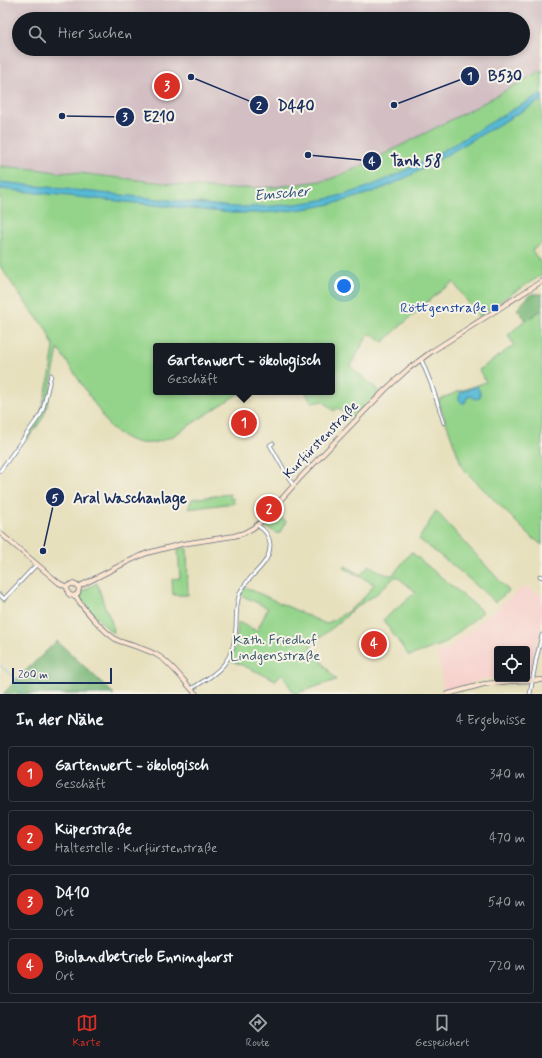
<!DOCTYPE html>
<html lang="de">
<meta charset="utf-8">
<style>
:root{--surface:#171b24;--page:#242831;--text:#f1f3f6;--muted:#9ea1a6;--line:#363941;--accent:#d93025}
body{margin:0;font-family:Mynerve,sans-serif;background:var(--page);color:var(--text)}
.controls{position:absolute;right:12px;bottom:12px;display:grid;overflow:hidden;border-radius:4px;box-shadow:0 2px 6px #0003}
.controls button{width:36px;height:36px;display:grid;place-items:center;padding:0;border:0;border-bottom:1px solid var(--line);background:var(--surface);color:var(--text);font:20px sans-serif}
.scale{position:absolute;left:12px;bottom:10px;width:100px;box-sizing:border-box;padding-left:4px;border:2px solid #1b2f5e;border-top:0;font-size:11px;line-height:14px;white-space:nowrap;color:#1b2f5e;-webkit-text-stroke:3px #f7f3e8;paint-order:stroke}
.you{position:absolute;left:344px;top:286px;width:14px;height:14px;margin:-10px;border:3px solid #fff;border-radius:50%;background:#1a73e8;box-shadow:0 0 0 6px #1a73e833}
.badge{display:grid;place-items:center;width:26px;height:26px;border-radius:50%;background:var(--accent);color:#fff;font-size:13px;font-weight:700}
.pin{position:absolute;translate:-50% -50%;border:2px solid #fff;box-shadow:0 1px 4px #0006}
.popup{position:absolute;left:153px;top:343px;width:182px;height:52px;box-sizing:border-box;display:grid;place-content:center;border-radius:4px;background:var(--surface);filter:drop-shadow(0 1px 3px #0005);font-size:13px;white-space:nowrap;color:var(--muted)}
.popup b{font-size:15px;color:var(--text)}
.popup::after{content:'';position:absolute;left:50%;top:100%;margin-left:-8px;border:8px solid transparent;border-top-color:var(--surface)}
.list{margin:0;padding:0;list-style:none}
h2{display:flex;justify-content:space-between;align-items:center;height:52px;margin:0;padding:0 16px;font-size:17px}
h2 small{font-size:13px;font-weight:400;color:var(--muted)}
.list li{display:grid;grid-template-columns:26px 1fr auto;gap:12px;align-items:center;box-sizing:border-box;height:56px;margin:0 8px 8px;padding:0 8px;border:1px solid var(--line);border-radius:4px}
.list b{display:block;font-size:15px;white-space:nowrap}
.list p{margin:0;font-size:13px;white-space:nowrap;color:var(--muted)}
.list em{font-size:13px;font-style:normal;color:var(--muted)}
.icon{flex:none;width:22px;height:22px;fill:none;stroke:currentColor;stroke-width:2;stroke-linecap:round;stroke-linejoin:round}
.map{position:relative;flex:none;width:542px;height:694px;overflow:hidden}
.search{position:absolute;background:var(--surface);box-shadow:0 2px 6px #0003;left:12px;right:12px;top:12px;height:44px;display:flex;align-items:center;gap:10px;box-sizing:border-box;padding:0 14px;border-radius:22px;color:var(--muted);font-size:15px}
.sheet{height:308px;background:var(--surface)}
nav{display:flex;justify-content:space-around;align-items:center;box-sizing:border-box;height:56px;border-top:1px solid var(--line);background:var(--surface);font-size:11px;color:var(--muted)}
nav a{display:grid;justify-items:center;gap:2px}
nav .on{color:var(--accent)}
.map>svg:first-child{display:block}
.built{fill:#f7d0cc}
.industrial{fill:#d2bec3;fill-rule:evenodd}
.green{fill:#94d48a;stroke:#588274}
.forest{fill:#77b676;stroke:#49726a}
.water{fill:#56b9d4;stroke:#387499}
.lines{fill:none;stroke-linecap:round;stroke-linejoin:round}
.stream{stroke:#56b9d4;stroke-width:1}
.street-casing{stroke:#626d7f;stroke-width:4.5}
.secondary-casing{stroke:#626d7f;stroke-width:5.5}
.street{stroke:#fff;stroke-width:3}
.secondary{stroke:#fce5cf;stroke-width:4}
.transit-dot{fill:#1a4fb4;stroke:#f7f3e8;stroke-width:1.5}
.labels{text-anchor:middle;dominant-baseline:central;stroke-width:4;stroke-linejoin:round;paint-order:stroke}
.transit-label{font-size:14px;fill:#164399;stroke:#f7f3e8;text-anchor:end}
.street-label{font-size:14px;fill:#1b2f5e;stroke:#f7f3e8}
.park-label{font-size:14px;fill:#395869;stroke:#f7f3e8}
.water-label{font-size:15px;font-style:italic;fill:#2d5881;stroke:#f7f3e8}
.leader{fill:none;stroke:#1b2f5e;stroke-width:1.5}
.callout-dot{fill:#1b2f5e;stroke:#f7f3e8;stroke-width:1.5}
.mark-label{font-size:12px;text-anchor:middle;font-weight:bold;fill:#fff}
.callout-label{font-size:15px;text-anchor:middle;font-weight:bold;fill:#1b2f5e;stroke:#f7f3e8;stroke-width:4;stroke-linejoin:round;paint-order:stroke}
</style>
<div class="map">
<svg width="542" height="694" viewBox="0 0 542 694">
<rect width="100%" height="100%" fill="#f7f3e8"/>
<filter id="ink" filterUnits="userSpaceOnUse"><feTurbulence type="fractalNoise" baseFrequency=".025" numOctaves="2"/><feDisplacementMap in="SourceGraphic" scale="8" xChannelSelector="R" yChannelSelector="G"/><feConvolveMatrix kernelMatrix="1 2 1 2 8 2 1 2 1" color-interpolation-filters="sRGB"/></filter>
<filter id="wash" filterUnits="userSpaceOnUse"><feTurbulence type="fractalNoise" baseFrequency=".012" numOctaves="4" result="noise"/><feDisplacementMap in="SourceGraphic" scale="16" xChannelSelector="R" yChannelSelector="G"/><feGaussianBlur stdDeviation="0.9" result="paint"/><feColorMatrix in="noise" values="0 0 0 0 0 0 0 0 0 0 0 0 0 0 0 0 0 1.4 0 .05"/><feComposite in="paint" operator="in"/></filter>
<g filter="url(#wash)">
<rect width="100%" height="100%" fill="#e7e0bd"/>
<!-- built -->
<path class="built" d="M524,586L542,595V625L537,642L531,673L529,675H527V649H497V677L484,679L444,691L437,653L448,649Z"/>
<!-- industrial -->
<path class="industrial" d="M0,0H542V70L478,106L357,168L328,180L276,187L216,189L114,176L70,172L63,173L35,169L0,166ZM19,19H523V49H19Z"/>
<!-- green -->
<path class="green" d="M542,70V243L532,250L542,265V275L503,299L479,317L453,282L433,297L383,342L369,333L350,366L379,391L351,420L338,408L334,411L323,401L312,403L305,392H332V346H156V392H241L173,436C153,445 140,447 121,435C116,432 110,428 107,423C102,416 98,408 92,400C81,383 70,366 58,349L47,407L43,418L27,440L25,438L39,419L50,375L54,346L51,341L47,330L23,300L0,266V166L35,169L63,173L70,172L216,189L276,187L328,180L357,168L478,106Z
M542,310V545L528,534L463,469L438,400L457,392L486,382L479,370L514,345L508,335L525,320Z
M230,494V499L233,498L234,503L188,509L192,499Z
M436,511L509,591L495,602L461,572L419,539Z
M274,515L286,521L279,534L265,527V524Z
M187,548L188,595H173L172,579L180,578L178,549Z
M411,552L483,612L444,644L409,656L383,620L416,592L396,576L374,596L368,599L347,614L348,615L311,645V648L336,680L294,694L282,673L276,680L230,660L236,646L238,622L257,631L268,608L241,595L245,587L326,624C344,615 364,602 374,584L344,568L345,566L361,575L369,565C376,569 384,576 393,575Z
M97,583L106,610H107L112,623L113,632H111C102,622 86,609 80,597L83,591Z"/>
<!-- forest -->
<path class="forest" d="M531,294H542V310L526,320L517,309Z
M57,641L114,694H3L20,676Z"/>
<!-- water -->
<path class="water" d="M542,93V100C511,117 481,135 450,153C427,166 403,181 378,190C329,208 284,214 232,213L0,189V182L233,207C277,207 317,204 359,190C394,178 426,160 458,142C486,125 514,109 542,93Z
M477,386C479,389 481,394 480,398L475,399L471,396L467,398L465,403H462L459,400V397L461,392L464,391Z"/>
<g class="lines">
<!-- stream -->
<path class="stream" d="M0,665L14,678L23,694"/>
</g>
</g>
<g filter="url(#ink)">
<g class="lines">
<!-- street casing -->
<g class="street-casing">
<path id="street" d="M421,359L432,386L444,423
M273,443L270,445L293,485
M0,471L41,414L43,409L51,375
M540,576L542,577
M0,595L4,599L37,564
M191,689C220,671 234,663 236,626C236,615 236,603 240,593C247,575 271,566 270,544C269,535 265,530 257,525
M530,694L536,660L542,635"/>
</g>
<!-- secondary casing -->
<g class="secondary-casing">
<path id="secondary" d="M0,533L59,583L67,587
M67,587L68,593L70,595L74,596L78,593L79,589L78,587
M67,587C70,583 75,583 78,587
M78,587L127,562L147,553L182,544L234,536L244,533L253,528L262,521L301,477L385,390L408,369L431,352L542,281
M76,596C81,607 106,634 117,640C131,646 147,648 160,657C174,666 184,682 196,694
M448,694L484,684L513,681L542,680"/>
</g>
<!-- street -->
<use href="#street" class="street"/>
<!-- secondary -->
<use href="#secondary" class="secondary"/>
</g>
</g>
<!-- markers -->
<rect class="transit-dot" x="491" y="304" width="8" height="8" rx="2"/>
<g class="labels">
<!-- transit labels -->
<g class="transit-label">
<text x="487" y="308">Röttgenstraße</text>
</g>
<!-- street labels -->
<g class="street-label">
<text transform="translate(321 440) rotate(-46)">Kurfürstenstraße</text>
</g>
<!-- park labels -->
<g class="park-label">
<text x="275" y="640">Kath. Friedhof<tspan x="275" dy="16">Lindgensstraße</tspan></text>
</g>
<!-- water labels -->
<g class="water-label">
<text transform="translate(282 194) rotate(-5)">Emscher</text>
</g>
</g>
<!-- callouts -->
<path class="leader" d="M394 105L470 76M191 77L259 105M62 116L125 117M308 155L372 161M43 551L55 497"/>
<g class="callout-dot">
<circle cx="394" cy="105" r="4"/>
<circle cx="191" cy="77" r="4"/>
<circle cx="62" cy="116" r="4"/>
<circle cx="308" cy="155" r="4"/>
<circle cx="43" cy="551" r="4"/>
<circle cx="470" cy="76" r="10"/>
<circle cx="259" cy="105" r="10"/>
<circle cx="125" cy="117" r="10"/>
<circle cx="372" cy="161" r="10"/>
<circle cx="55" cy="497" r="10"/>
</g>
<g class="mark-label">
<text x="470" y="80">1</text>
<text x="259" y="110">2</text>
<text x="125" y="121">3</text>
<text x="372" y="165">4</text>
<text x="55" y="502">5</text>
</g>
<g class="callout-label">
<text x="505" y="81">B530</text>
<text x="296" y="111">D440</text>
<text x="159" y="122">E210</text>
<text x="416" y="166">Tank 58</text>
<text x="130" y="503">Aral Waschanlage</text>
</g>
</svg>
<div class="controls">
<button><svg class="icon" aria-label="locate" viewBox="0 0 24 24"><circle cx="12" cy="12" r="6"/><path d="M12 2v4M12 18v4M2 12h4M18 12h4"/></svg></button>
</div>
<div class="scale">200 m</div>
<div class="you"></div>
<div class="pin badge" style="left:244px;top:423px">1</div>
<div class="popup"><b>Gartenwert - ökologisch</b>Geschäft</div>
<div class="pin badge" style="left:269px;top:509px">2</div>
<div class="pin badge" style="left:167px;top:86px">3</div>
<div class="pin badge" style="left:374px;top:644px">4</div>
<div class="search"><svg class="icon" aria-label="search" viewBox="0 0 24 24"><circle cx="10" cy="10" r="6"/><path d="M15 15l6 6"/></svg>Hier suchen</div>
</div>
<section class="sheet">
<h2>In der Nähe<small>4 Ergebnisse</small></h2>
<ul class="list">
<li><span class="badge">1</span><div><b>Gartenwert - ökologisch</b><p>Geschäft</p></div><em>340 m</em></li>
<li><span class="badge">2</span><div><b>Küperstraße</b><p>Haltestelle · Kurfürstenstraße</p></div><em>470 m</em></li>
<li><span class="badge">3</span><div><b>D410</b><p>Ort</p></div><em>540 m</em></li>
<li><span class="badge">4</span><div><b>Biolandbetrieb Enninghorst</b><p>Ort</p></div><em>720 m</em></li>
</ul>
</section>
<nav>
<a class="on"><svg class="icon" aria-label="map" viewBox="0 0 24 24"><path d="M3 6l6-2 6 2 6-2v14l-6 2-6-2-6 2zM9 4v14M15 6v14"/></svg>Karte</a>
<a><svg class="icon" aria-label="directions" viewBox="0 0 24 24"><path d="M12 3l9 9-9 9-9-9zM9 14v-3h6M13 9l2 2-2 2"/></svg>Route</a>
<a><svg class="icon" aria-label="saved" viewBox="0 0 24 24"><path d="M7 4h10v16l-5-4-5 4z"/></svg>Gespeichert</a>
</nav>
